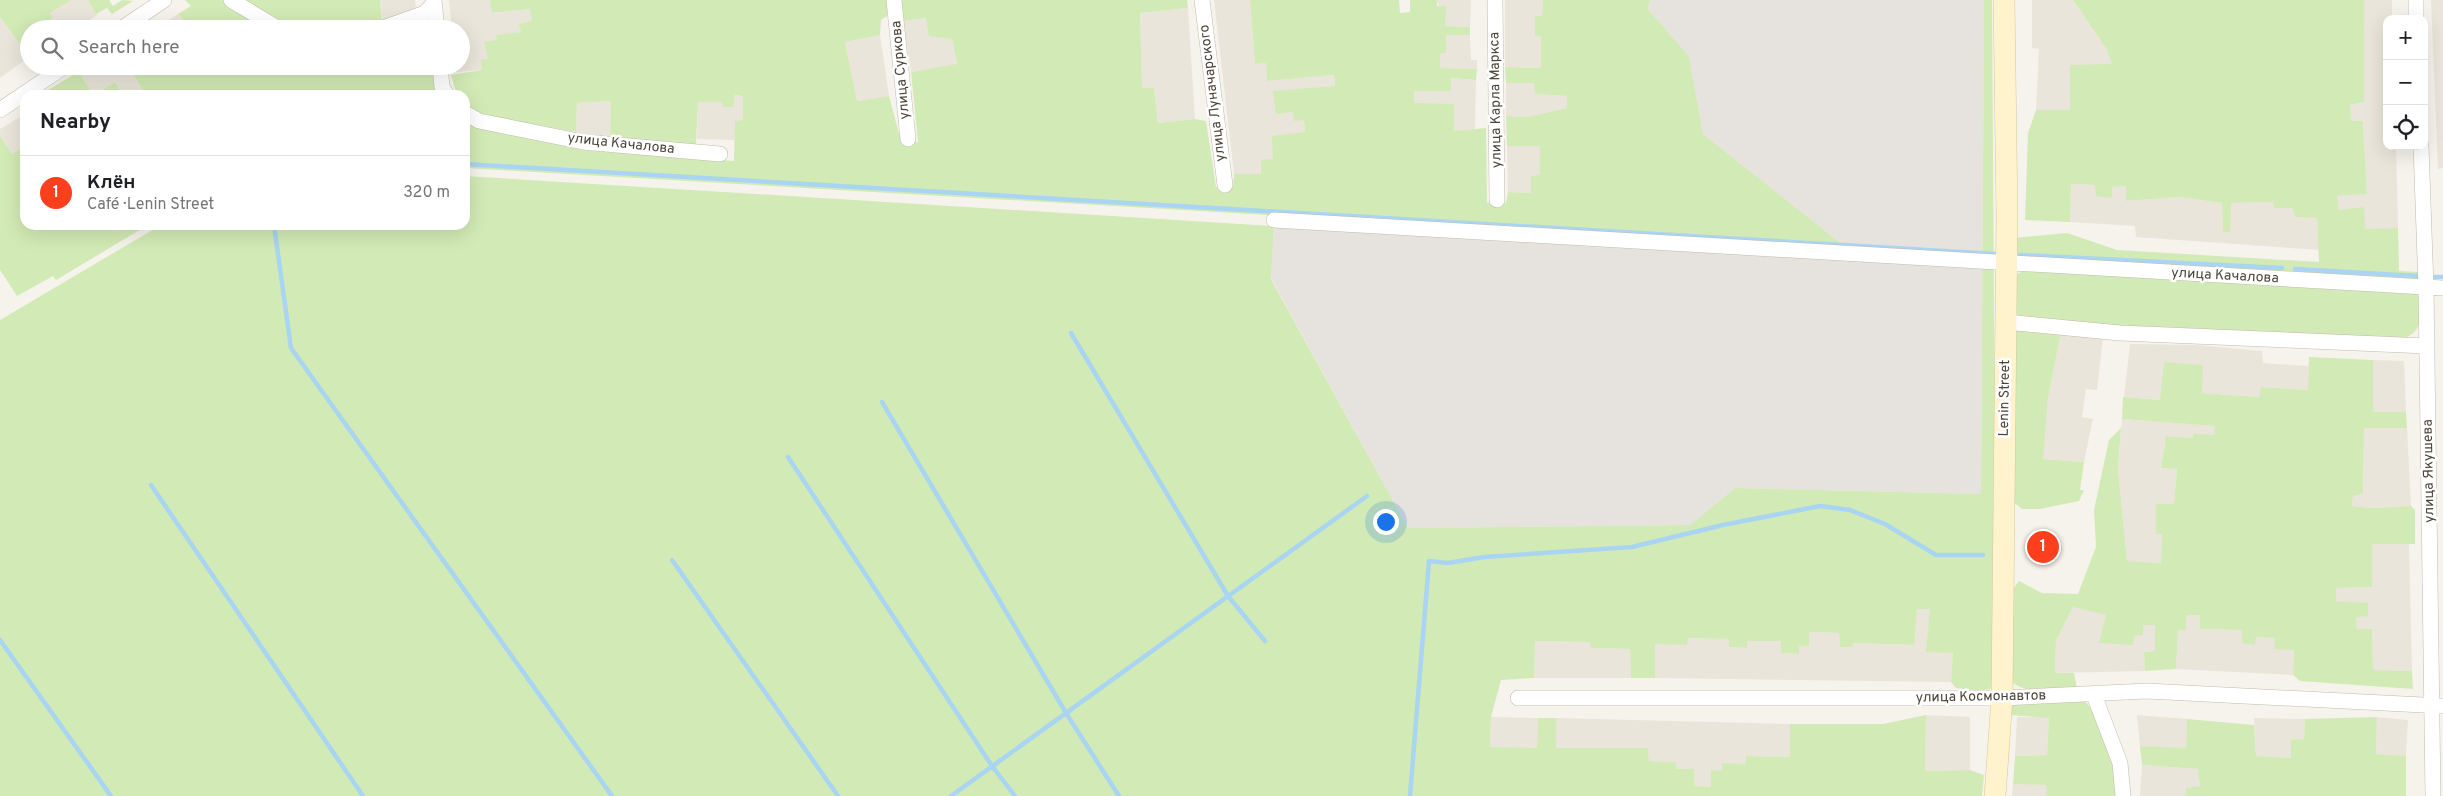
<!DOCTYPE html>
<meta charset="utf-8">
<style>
:root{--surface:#fff;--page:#f2f2f2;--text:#202124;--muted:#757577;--line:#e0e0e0;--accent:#fc3f1d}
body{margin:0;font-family:Overpass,sans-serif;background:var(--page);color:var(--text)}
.controls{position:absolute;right:15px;top:15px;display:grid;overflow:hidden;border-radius:10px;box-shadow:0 5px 20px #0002}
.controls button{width:45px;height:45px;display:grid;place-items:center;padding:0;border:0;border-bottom:1px solid var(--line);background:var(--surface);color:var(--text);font:25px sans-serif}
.you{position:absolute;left:1385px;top:521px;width:18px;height:18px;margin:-12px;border:4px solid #fff;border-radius:50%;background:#1a73e8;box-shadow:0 0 0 8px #1a73e833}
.badge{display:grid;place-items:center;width:32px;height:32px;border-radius:50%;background:var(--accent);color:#fff;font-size:16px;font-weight:700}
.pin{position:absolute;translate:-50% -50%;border:2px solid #fff;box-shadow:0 1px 5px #0006}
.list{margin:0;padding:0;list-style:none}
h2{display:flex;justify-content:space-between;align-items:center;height:65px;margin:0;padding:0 20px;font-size:21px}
h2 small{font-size:16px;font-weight:400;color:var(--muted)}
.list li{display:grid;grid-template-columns:32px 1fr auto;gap:15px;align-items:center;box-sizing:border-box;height:75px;padding:0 20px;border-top:1px solid var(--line)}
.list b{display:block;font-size:19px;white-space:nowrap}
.list p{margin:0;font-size:16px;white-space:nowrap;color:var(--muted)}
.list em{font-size:16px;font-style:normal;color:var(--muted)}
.icon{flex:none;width:28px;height:28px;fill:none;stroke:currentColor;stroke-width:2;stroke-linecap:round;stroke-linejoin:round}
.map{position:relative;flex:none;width:2443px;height:796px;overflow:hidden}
.search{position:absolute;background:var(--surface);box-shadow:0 5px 20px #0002;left:20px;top:20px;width:450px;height:55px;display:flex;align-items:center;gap:12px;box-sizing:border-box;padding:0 18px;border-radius:28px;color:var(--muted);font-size:19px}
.panel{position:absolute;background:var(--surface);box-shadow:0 5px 20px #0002;left:20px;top:90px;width:450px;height:140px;border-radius:15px}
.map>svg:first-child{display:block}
.residential{fill:#eae5da}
.industrial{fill:#e6e2dd}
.green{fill:#d2eab5}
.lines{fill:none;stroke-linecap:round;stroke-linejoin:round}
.stream{stroke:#a9d4f2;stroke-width:4.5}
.street-casing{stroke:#c2bbae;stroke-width:16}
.secondary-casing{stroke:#d6c79b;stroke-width:22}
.street{stroke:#fff;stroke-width:15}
.secondary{stroke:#fff3cd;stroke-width:21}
.labels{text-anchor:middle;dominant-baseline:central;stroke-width:5;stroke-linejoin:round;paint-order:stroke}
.street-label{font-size:14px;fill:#4b4439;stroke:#fff}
</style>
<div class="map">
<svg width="2443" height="796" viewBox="0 0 2443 796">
<rect width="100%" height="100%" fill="#f6f3ec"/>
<!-- residential -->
<path class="residential" d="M72,0H88L97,15L76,29H47L44,24L53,18L50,13Z
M380,0H415L416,10L383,20Z
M449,0H490L493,13L531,9L532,22L521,32L497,35V40L482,70L456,72V66H461V29H452Z
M1214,0H1250L1255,64L1266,63L1267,81L1334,75L1335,86L1293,112L1304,119L1305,132L1273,159L1261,174H1234Z
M1437,0H1471L1470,27L1445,26Z
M1505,0H1543L1542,16H1536L1541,36V68L1505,67Z
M2032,0H2073L2106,48L2112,64L2070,110H2036L2039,49L2032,48Z
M2364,0H2392V19H2387V146H2396L2398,228L2365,230L2339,210L2337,196L2367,194L2363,121H2351L2350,105L2364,102Z
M2431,0H2443V168L2438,169Z
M1188,8L1195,119L1158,123L1154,88H1142L1140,13Z
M178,14L190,29H154Z
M0,17L29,57L0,78Z
M926,18L952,39L957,65L911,72L903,21Z
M880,35L889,96L857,101L845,42Z
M1446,35H1470L1471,60H1477V69L1440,68V54L1446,53Z
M88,66H129L143,91L137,95H123L115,82L94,95L78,72Z
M1451,78L1476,80L1475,129L1454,131L1414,103V91H1451Z
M1506,83H1535V94L1568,96L1567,108L1527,117L1506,116Z
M734,95L743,96V121H735V140L697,139L698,102H722L733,107Z
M611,101L610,137H594L576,132L577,103Z
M25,114V146L12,154L0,136V129Z
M1507,146H1540V176L1531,193L1508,192Z
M2071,184L2095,185L2112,197V187L2126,186V201L2179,197L2222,203L2223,231H2230V203L2273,202L2275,208H2292L2295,217L2317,218L2319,250L2136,237L2135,226L2070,222Z
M2061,332L2103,337L2097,390L2086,389L2082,417L2093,419L2084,462L2042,459L2048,398Z
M2130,344L2196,345L2262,351L2263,363L2309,366L2308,390L2261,387L2260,397L2202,393L2164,363L2161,400L2124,397Z
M2373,360L2404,361L2406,412H2373Z
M2122,419L2216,426L2214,435L2194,433L2193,438L2166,436L2161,468L2177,469L2174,505L2157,504L2156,534L2162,533L2161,563L2127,561L2118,469Z
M2364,428H2407L2411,506L2371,508L2352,506L2353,496L2363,494Z
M2372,544H2409L2412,671L2373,670L2372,630L2357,629L2356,616H2367L2336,602V588L2372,587Z
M2073,607L2107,614L2100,643L2134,636L2143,625H2155V651L2144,652L2145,671L2055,673L2056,641Z
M1917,609H1930L1953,653L1951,682L1655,678V644H1687V638L1729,639V647L1746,648L1747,641H1781L1782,653L1799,654V646L1808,632L1839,633L1840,647L1853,643L1913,645Z
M2186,615H2201V629L2242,630V643L2256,637L2275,638L2294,650L2293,675L2176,669L2178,630Z
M1535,641L1591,642V648L1630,649L1631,678H1534Z
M1926,715L1970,717V770L1925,771Z
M2137,715L2187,719L2186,749L2140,746Z
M1491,717L1538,718L1537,748H1490Z
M2017,717H2049L2047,755L2015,756Z
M2377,717L2408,720L2406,756L2376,754Z
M1556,718L1790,724V757L1746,756V764L1722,771L1711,787L1694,786L1675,769V762L1649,761L1648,748H1555Z
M2254,718L2305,719L2304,740L2291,758L2256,756Z
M2142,765L2199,769L2200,786L2186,788L2185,796H2140Z
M2013,784L2047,785V796H2012Z"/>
<!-- industrial -->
<path class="industrial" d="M1650,0H1984L1981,494L1735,488L1690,525L1408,528L1271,278L1274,226L1848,249L1703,134L1689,56L1648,9Z"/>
<!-- green -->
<path class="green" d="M0,0H72L50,13L53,18L44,24L47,29H29V57L0,17Z
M88,0H109L113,6L122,0L133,1L112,14L107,8L96,14Z
M185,0H380L383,29H190L178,14L191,6Z
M490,0H887V16L881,20L880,35L845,42L857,101L889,96L902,145L918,142L911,72L957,64L952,39L929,36L926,18L903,21L901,0H1187L1188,8L1140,13L1142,88H1154L1158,123L1195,119L1206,121L1216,187L1233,188L1234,174H1261V160L1273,159L1272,136L1305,132L1304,120L1294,121L1293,112L1276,114L1273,91L1335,86L1334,75L1267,81L1266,63L1255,64L1250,0H1399L1400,13L1410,12V0H1437V6H1446L1445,26L1470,27V35H1446V53L1440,54V68L1477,69L1476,80L1451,78V91H1414V103L1454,104V131L1486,128L1487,203H1506L1508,192L1531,193V176L1540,175V146H1507L1506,116L1527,117L1567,108V96L1535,94L1534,83H1506L1505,67L1541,68V36L1535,35V16H1542L1543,0H1650L1648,9L1689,56L1703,134L1848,249L465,168V121L581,150L734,161L735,121L743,120V96L734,95V107H723L722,102H698L696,145L610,137L611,101L577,103L576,132L481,115L465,104V95H457L451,75L482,70L481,60L488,59L484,42L497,40L496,35L521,32L519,24L532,21L530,9L492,13Z
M1984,0H1992L1995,463L1994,681L1990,689L1977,691L1956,688L1951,682L1953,653L1926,652L1930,609H1917L1914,645L1853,643L1852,647H1840L1839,633L1809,632V646H1799V654L1781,653V641H1747V648L1729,647V639L1688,638L1687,645L1655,644V678H1631L1630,649L1591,648L1590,642L1535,641L1534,678L1501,680L1491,717L1490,747L1537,748L1538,718H1556V748H1648L1649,761L1676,762V769H1694V786L1711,787V770L1722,771V763L1746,764V756L1790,757V724H1883L1926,715L1925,771L1970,770L1984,775L1982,796H0V320L161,225H465V176L1274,226L1271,279L1408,528L1690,525L1735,488L1981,494Z
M2073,0H2364V102L2350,105L2351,121H2363L2367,194L2337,196L2339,210L2364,207L2365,229L2398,228L2399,271L2419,272V282L2013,260V238L2067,233L2117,250L2319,262L2317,218L2295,217L2292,208H2274L2273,202L2231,203L2230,232H2223L2222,203L2179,197L2126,201V186L2112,187V198L2096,196L2095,185L2071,184L2070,222L2025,220L2028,133L2036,110H2070V65L2112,64L2106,48Z
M129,66H436L441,95H137L143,91Z
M78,72L94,95L115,82L123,95H40Z
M0,136L12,154L25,146V225H148L56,280L53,276L17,296L0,270Z
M2024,270L2414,291L2421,300C2420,321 2423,331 2401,340L2121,326L2016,316V275Z
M2012,328L2061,332L2048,398L2043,459L2084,462L2080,490H2084L2079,501L2040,509H2022L2010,499Z
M2309,357L2373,360V412H2406L2407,428H2364L2363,494L2353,496L2352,506L2371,508L2411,506L2415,510V544H2372V587L2336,588V601L2368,603V616L2356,617L2357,629H2372L2373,670L2412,671L2413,689L2300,681L2293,675L2294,650L2274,649L2275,638L2256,637L2255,645L2242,643V630L2200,629V615H2186V630H2178L2176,669L2145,671L2144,652L2155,651V625H2143V635L2134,636L2133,645L2099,643L2106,615L2073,607L2056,641L2055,673H2074L2077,688C2056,689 2029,696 2012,682L2010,593L2019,581L2042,593L2078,594L2096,547L2094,510L2109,440L2121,428L2118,469L2127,561L2161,563L2162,534H2156V504H2174L2177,469L2161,468L2166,436L2193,438V433L2214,435L2215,426L2122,419L2123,397L2160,400L2164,362L2203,365L2202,393L2259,397L2261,387L2308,390Z
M2085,701L2099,719L2115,766L2117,796H2047L2046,785L2013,784L2015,756L2047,755L2049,718L2010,715L2009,703Z
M2377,717L2376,754L2406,756V796H2185L2186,788L2200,786L2198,769L2142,765L2140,746L2186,748L2187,719L2254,725L2256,756L2291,758V740L2304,739L2305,719Z"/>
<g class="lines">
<!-- stream -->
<path class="stream" d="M465,164L1995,254
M274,225L291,348L612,796
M2020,255L2282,268
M2295,269L2417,276
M2435,277H2443
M1071,333L1228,596L1265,641
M882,402L1066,713L1119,796
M788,457L992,766L1015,796
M151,485L363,796
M672,560L838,796
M0,640L111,796
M951,796L1367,496
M1410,796L1429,561L1448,563L1484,557L1632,547L1723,525L1820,506L1850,510L1885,524L1936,555H1983"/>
<!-- street casing -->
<g class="street-casing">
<path id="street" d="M231,0L279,29
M434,0L437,29
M894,0L908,139
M1202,0L1225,185
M1495,0L1497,200
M2416,0V19
M121,29L164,0
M380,29L425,13L434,3
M440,66L442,87L447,95
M0,110L65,66
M465,113L479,121L583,142L720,154
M2421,146L2426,287L2433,796
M1274,220L2443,288
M2006,322L2120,333L2427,346
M2094,695L2120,763L2123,796
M1518,698H2002L2147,691L2443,706"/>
</g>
<!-- secondary casing -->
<g class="secondary-casing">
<path id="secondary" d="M1995,796L2002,698L2007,216L2004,0"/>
</g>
<!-- street -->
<use href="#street" class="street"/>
<!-- secondary -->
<use href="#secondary" class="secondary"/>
</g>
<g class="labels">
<!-- street labels -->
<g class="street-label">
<text transform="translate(901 70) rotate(-95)">улица Суркова</text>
<text transform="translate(1213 93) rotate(-97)">улица Луначарского</text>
<text transform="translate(1496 100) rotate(-91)">улица Карла Маркса</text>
<text transform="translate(621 144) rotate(6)">улица Качалова</text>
<text transform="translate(2225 276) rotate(3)">улица Качалова</text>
<text transform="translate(2005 398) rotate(-89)">Lenin Street</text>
<text transform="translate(2429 471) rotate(-91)">улица Якушева</text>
<text transform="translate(1981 697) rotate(-1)">улица Космонавтов</text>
</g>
</g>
</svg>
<div class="controls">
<button>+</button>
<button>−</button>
<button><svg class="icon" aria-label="locate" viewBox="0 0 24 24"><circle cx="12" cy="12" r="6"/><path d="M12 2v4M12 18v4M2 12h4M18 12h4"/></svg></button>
</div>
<div class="you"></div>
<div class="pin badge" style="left:2043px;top:547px">1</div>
<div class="search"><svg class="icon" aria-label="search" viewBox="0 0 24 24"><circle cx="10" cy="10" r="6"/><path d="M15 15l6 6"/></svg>Search here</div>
<section class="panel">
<h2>Nearby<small></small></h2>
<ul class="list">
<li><span class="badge">1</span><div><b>Клён</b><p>Café · Lenin Street</p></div><em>320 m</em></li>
</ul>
</section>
</div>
